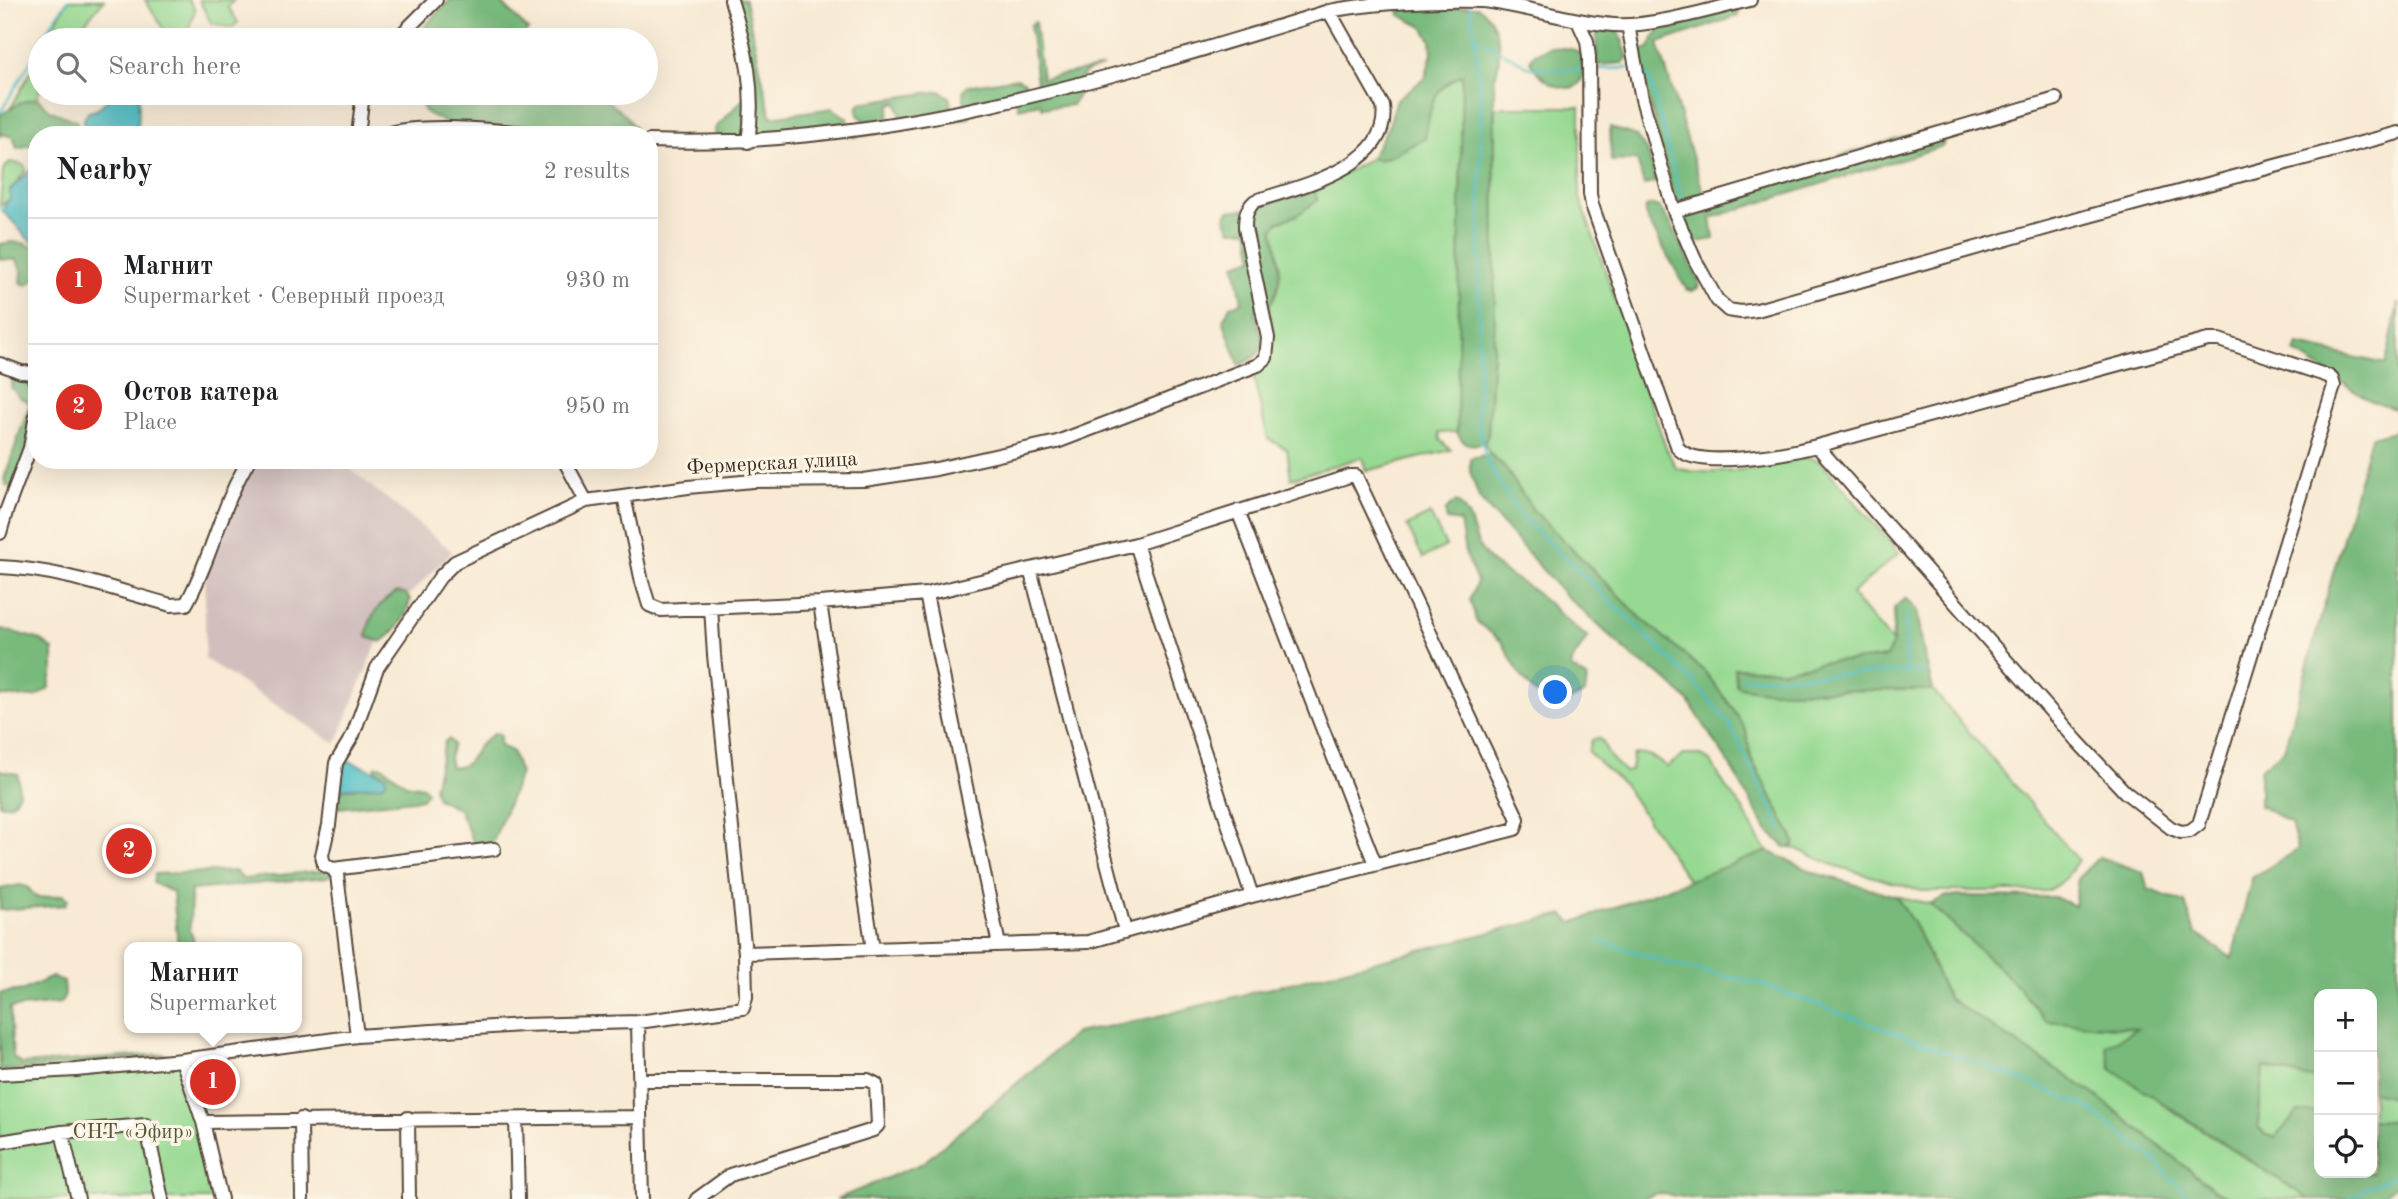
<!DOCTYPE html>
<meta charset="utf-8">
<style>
:root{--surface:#fff;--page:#f6f6f6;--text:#202124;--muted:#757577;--line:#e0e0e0;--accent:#d93025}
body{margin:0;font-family:"Old Standard TT",serif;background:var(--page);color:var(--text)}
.controls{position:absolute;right:21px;bottom:21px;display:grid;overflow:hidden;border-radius:14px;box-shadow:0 7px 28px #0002}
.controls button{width:63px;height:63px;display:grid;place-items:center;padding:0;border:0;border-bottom:2px solid var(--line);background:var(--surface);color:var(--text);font:35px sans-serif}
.you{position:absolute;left:1556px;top:693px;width:24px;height:24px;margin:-18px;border:5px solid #fff;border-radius:50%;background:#1a73e8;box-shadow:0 0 0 10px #1a73e833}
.badge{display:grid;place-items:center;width:46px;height:46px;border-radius:50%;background:var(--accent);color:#fff;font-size:23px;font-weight:700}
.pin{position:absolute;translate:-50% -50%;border:4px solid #fff;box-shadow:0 2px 7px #0006}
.popup{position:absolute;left:124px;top:942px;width:178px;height:91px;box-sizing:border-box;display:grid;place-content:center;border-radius:14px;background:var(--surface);filter:drop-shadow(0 2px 5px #0005);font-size:23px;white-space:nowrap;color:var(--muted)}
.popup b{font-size:26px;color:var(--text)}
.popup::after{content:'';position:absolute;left:50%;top:100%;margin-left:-14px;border:14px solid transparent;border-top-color:var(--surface)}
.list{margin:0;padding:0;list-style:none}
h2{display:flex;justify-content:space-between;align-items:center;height:91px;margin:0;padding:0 28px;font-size:30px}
h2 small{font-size:23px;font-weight:400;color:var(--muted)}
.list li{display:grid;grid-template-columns:46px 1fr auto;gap:21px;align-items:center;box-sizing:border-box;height:126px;padding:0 28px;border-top:2px solid var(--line)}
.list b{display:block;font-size:26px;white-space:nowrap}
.list p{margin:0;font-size:23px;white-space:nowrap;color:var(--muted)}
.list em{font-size:23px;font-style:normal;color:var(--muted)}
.icon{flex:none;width:38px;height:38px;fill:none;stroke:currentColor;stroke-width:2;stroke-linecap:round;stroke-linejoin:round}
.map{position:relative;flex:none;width:2398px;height:1199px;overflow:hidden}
.search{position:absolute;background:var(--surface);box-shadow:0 7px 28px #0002;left:28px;top:28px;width:630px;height:77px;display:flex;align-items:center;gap:18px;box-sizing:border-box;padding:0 24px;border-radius:38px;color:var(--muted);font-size:26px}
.panel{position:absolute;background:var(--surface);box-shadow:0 7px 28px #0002;left:28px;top:126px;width:630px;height:343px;border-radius:28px}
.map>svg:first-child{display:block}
.industrial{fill:#d1bfbd}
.green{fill:#96d992;stroke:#688258;stroke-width:2}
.forest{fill:#78b97c;stroke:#5a724d;stroke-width:2}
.water{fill:#51bfc6;stroke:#467472;stroke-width:2}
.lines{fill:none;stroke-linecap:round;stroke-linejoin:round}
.stream{stroke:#51bfc6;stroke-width:2.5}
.minor-casing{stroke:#574739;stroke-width:16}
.minor{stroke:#fff;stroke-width:12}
.labels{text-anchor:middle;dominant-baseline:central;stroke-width:6;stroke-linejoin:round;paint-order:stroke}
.street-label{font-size:21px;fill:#3b2a1e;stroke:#fcf5e5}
.park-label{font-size:21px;fill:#52563b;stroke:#fcf5e5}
</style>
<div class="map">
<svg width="2398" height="1199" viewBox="0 0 2398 1199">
<rect width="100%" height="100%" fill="#fcf5e5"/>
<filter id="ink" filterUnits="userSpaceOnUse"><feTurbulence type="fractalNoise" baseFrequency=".0143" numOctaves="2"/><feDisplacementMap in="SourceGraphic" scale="14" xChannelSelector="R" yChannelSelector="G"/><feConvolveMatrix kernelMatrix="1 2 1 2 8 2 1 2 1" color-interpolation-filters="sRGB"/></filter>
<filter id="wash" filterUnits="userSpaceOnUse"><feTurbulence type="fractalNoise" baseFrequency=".00686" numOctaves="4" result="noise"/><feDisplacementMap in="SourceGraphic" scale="28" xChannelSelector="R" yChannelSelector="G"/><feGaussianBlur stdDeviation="1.57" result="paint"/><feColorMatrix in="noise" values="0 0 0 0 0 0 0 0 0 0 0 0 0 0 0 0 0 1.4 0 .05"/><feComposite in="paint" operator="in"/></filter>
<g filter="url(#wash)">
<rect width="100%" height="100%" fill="#f8ead4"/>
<!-- industrial -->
<path class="industrial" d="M257,460H339L453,552L410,594L379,638L336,744L205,659V581L222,522Z"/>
<!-- green -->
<path class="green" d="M69,0H104L83,25L68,31L58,40H45Z
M145,0H189L195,10L185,40H171Z
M199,0H234L228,7L238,22L232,28L211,23Z
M40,55V90L37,98L22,102L9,111Z
M1462,75L1457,432L1439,433L1440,440L1451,450L1366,471L1362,457L1291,479L1287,449L1268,439L1252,371L1273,338L1269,306C1286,281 1279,257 1273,229L1277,222L1297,215L1313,188L1340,176L1371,158L1378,160L1391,156L1424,138C1432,104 1428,92 1462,75Z
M1495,107H1580V198L1666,448L1676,468C1697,474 1726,473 1748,469C1771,465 1798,453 1820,461L1899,553L1851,594L1892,642L1895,607L1906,598L1917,609L1923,650L1933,690L2078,860L2066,878L2048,891H1921L1833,865L1792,847L1795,842L1751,758L1746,731L1734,710L1704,671L1640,617L1533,510L1503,465L1490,454L1484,443L1488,435L1495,319Z
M10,162L24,165L26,170L11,190L10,199L0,206L3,170Z
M1430,514L1446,546L1423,558L1407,526Z
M1598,738L1602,741L1609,756L1625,772L1631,771L1633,755C1647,750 1656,759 1667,767L1683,755H1700L1711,762L1727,789L1743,809L1758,839L1768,851L1689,881L1623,784L1588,752L1592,740Z
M1896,896L1930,904L2012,980L2047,1021L2138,1029L2159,1102L2309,1199H2234L2215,1190L2094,1094L1948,998L1916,928Z
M182,1060L220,1199H0V1074Z
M2263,1067L2319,1080V1112L2298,1113L2276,1137L2265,1135L2258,1127Z
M2372,1092L2398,1098V1122L2372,1120Z"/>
<!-- forest -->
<path class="forest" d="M450,0H499L528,30L519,39L520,40H412Z
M734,0H745L771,117L832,108L847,118L848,126L764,136L753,132Z
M1402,7H1478C1501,21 1503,58 1494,80L1495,319L1488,435L1484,443C1471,446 1463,446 1457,432L1462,75C1430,89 1431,107 1425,138L1391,156L1378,160L1371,158L1389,125L1397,99L1425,78L1432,53L1431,40L1423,27L1400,15L1399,10Z
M1735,7L1739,10L1738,16L1658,43L1704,195L1935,128L1944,134L1943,146L1711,218L1714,239L1691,243L1676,207L1637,54L1639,51L1649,48L1655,35L1664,26Z
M1035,22L1042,79L1103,67L1087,71L1076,86L1078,95L1072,105L1042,108L1040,103L1019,108L1016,95L983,102L975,99L969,118L899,130L898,124L901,117L897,102L890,104L886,132L853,137V133L867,123L858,115L857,109L860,103L940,91L949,97L951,106L956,111L965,104L963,91L967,86L1017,78L1025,82L1027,96L1038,91L1030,25Z
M1601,29L1614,30L1620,34L1628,58L1623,63L1597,65L1596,36Z
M1549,47L1572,49L1580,54C1596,104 1545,92 1530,61L1533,55Z
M425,93H598L625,115L635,128L634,132L629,134L448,124L425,112L420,101Z
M745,97V131L739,136L719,137L715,133V129Z
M37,98L51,111L77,121V135H37V144L17,148L13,137L2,134L0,136V115L22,102Z
M1610,127L1636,136L1647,151L1656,182L1644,185L1637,160L1611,161Z
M1313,188L1318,200L1297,215L1278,222L1273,229C1279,257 1286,281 1269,306L1255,310C1261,339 1273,352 1239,365L1223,320L1230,306L1242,302L1235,264L1254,258L1248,230H1231L1225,217L1229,211L1255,208Z
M1652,205L1659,207L1673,227L1699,282L1698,288L1693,291L1687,290L1645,215L1646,207Z
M11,242L23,243L37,249V278L27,285L21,283L22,273L17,260L0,259V244Z
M2398,303V410L2373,402L2295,352L2298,345L2386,364Z
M16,376C22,377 28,378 31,383C42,398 23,461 24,484L22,488L18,490L6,485L4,479L30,403L19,397L11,387L13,379Z
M2398,430V1098L2372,1092V994H2319V1080L2263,1067L2258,1127L2265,1135L2276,1137L2298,1112H2319V1173H2372V1120L2398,1122V1184L2377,1199H2309L2111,1069L2106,1046L2137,1029L2047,1021L2012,980L1930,904L1947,896L2055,897L2074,906L2078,878L2099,857L2143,872L2148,889L2185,903L2195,933L2232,958L2252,878L2298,849L2291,823L2260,806V769L2284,750L2371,437Z
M1490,454L1503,465L1533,510L1640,617L1704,671L1734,710L1746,731L1751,758L1795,842L1792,847H1785L1767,830L1728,762L1688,700L1662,676L1634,658L1564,594L1479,498L1470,471V458Z
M1456,501C1476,518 1470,535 1483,552C1495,570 1523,581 1539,595C1556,609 1569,625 1588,637L1571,662V668L1587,678L1585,693L1558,707L1534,692L1519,673L1502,642L1476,621L1470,599L1477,582L1465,553L1460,522L1447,520L1445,511Z
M398,592L406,594L410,600C406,618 396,632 381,642L367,637C367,618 382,599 398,592Z
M1906,598L1917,609L1923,650L1933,690L1765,691L1739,687L1736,684L1735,668L1783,670L1824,662L1861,660L1886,657L1893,643L1895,607Z
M2,629L41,640L53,650V668L49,688L35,697L0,696V630Z
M495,733L500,734V746L512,751L520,774L492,844L475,846L459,809L437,798L434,787L445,741L449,739L453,744L449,758L451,767C467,768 469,761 477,749C481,742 489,737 495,733Z
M376,766H382L406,784L423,787L427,792L422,799L339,808L337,800L342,789H353L385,775L375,770Z
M0,770L18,774L19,793L12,804L0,805Z
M1768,851L1815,873L1896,896L1916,928L1948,998L2094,1094L2214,1190L2234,1199H1696L1657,1193L1642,1199H837L923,1163L1076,1033L1155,1017L1563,914L1572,923Z
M327,870L331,873L328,877L191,890L190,930L193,937L194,947H178L173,892L153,883L155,874L235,871L243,879Z
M20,885L27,887L37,898L63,895L68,899L65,905L0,910V889Z
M52,977L64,982L65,995L60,1003L10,1008L13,1057L22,1064L165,1054L168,1056L0,1071V993L24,990Z"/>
<!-- water -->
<path class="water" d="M115,93H139L138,135H84L83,121L88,112L96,110Z
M37,164V246C23,237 16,222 3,212L5,204L10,199V190Z
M349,761L385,775L386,781L383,785L342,789L338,785L342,766Z"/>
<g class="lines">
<!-- stream -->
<path class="stream" d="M1470,6L1475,37L1531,68L1584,70
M1475,37L1481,101L1478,423L1487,462L1518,513L1692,680L1729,723L1782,830
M1597,69L1628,68
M1644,71L1650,79L1682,201
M0,113L31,61L38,43L68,0
M0,208L3,212
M1906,671V615
M1743,678L1924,671
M1600,941L1681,967L1758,983L2015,1077L2087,1107L2154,1160L2191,1199
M2350,1199L2368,1187L2398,1175"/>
</g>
</g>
<g filter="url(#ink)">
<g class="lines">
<!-- minor casing -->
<g class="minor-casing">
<path id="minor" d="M731,0C746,47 756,92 748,142
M1578,21L1587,41L1589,57L1590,194L1592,205L1678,448C1696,471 1790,453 1817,446L2208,340H2219L2328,376L2332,379L2334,386L2199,824L2190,831L2181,832L2171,828L2125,792L2078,742L1817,446
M1628,25L1642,99L1674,211L1695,260L1717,300L1728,310L1741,312L1757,310L2089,216L2398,133
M396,40L436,0
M358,135L363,93
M382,135C424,121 508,132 554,135
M649,141C880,150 1111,78 1329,11C1378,2 1433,0 1483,1C1527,6 1569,22 1614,25C1652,27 1712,9 1750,0
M1674,211L2056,99
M0,364L21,372L37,373
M33,374L37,391
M564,460L586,501
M624,496L642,582L649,605L661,610L820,603L926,594L1136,544L1350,476H1356L1518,819L1515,829L1252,896L1088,942L745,953L714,655L711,607
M1238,511L1375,864
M0,533L6,512L30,448L37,410
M1136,544L1252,896
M0,567C58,569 115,590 171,605L186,604C212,558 221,505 249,460
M1030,569L1125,931
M926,594L999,945
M820,603L873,949
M333,869L494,849
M638,1022L642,1199
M357,1036L337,875L333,869L324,865L322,855L329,825L336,763L353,735L377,668L440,577L455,562L586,501L688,487L753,481L864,480L936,469L1057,442L1258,365L1266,358L1268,338L1245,228C1245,217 1246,209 1255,201C1297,187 1392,167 1383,106L1329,11
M182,1060L357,1036L521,1025L638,1022L743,1008L746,997L745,953
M0,1074L76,1070L182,1060L203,1122L221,1199
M641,1080H868L876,1084L878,1125L873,1130L730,1175L697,1199
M408,1118L409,1199
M301,1119L302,1199
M516,1119L518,1199
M203,1122L640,1117
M62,1132L78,1199
M0,1142L62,1132L146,1125L162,1199"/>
</g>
<!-- minor -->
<use href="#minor" class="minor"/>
</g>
</g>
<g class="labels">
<!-- street labels -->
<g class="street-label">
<text transform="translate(772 464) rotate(-3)">Фермерская улица</text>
</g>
<!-- park labels -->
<g class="park-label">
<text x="133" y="1132">СНТ «Эфир»</text>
</g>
</g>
</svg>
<div class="controls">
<button>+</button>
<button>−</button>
<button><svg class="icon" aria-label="locate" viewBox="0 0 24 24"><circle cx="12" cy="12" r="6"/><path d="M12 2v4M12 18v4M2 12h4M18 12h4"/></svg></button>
</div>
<div class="you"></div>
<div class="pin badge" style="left:213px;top:1082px">1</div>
<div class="popup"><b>Магнит</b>Supermarket</div>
<div class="pin badge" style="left:129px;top:851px">2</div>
<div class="search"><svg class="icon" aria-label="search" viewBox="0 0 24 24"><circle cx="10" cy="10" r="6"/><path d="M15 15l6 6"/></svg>Search here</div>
<section class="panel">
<h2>Nearby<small>2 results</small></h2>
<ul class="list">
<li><span class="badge">1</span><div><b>Магнит</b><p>Supermarket · Северный проезд</p></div><em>930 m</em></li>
<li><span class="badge">2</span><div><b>Остов катера</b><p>Place</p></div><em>950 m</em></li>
</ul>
</section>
</div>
